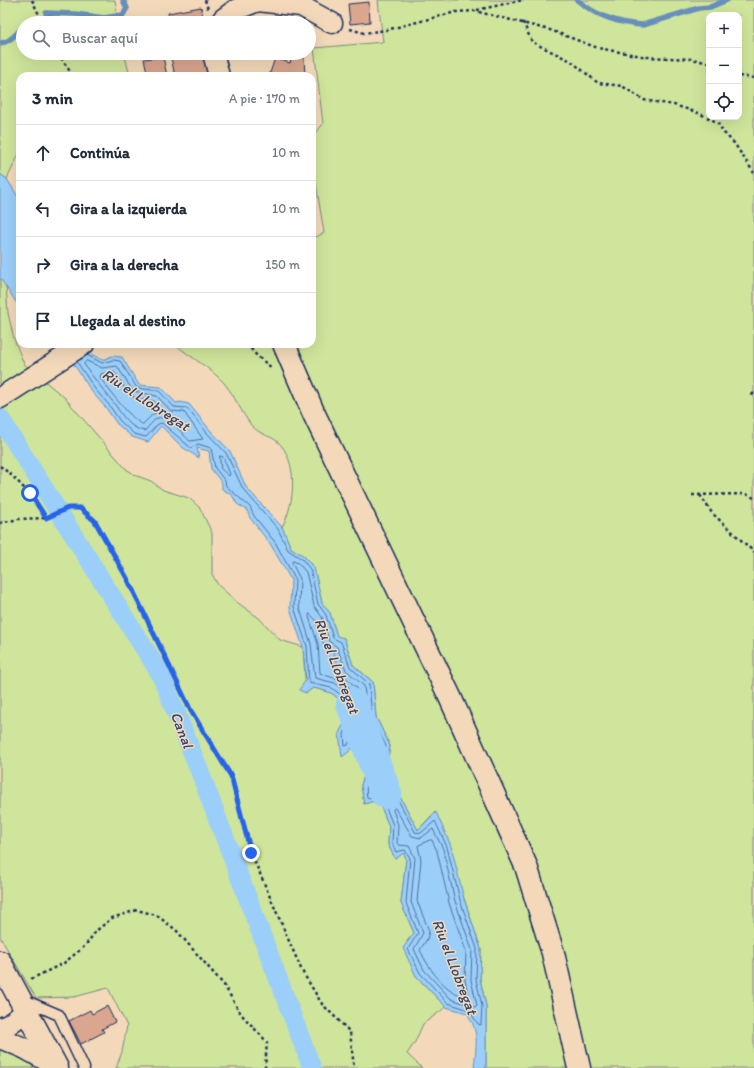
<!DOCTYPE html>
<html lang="es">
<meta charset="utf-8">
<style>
:root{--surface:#fff;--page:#f6f6f7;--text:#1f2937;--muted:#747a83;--line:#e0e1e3}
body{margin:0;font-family:Itim,sans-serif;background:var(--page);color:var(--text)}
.controls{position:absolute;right:12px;top:12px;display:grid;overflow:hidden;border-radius:8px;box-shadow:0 4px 16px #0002}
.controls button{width:36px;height:36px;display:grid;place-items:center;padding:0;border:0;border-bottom:1px solid var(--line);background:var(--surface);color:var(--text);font:20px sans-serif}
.stop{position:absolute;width:12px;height:12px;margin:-9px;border:3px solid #2563eb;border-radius:50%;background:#fff}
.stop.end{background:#2563eb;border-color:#fff;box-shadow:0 1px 4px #0008}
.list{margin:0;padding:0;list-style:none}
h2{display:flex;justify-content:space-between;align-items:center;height:52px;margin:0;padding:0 16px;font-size:17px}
h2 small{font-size:13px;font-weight:400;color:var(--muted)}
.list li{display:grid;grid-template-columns:26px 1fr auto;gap:12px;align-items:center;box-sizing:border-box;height:56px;padding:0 16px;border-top:1px solid var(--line)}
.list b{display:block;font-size:15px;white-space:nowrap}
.list em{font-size:13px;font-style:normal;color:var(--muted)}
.icon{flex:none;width:22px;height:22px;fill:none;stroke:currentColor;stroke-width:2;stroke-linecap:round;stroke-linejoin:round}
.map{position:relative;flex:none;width:754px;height:1068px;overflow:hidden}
.search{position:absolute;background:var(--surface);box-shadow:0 4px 16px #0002;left:16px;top:16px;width:300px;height:44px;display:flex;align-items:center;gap:10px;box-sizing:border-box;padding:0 14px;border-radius:22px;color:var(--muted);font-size:15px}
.panel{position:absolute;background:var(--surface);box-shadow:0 4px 16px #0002;left:16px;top:72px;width:300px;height:276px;border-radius:12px}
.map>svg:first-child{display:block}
.green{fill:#cfe59b;stroke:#758a7c;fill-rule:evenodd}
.water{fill:#9bcff9;stroke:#688fbb}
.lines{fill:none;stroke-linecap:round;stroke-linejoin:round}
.shore{stroke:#4e6f9c;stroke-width:1}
.stream{stroke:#688fbb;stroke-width:5.5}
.canal{stroke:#9bcff9;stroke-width:19}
.river{stroke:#9bcff9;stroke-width:32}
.building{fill:#daa68f;stroke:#1b2f5e}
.lane-casing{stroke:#1b2f5e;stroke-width:13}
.street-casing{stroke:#1b2f5e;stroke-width:23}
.secondary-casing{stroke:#1b2f5e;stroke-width:25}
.path{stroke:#1b2f5e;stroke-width:2.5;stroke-dasharray:3 3;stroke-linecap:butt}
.lane{stroke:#f3d9ba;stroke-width:10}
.street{stroke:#f3d9ba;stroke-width:20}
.secondary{stroke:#f3d9ba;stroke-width:22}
.route{stroke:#2563eb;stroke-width:5}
.labels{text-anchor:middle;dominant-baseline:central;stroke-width:3;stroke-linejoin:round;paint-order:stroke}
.water-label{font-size:15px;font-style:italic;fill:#2e4775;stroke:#f3d9ba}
</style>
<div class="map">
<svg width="754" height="1068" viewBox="0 0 754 1068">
<rect width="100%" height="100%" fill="#f3d9ba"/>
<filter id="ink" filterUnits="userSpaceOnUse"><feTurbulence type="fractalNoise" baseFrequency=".025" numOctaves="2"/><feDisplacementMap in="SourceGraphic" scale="8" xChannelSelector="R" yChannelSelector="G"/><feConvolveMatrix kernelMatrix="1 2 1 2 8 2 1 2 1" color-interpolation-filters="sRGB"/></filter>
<g filter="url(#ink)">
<!-- green -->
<path class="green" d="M0,0H115L118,23H23V53H124L130,76H20V152L7,179L0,174Z
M378,0H754V1068H486V1006L480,979L481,949L435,812L418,830L399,795L388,758L390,746L376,717L373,682L353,665L344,638L337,637L330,613L322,603L314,568L304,556L291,548L282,527C295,504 299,461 277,441C269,435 260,435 251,425C241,412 235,396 225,384C210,367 191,358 175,344H312V239L324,233L312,159V138L323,124L314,48L383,42ZM709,15H739V117H709Z
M0,278L6,285L8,313L14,339L24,364L65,398L126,469L137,476L151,481L163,490L189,498L200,508L212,533V574L218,585L238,603L259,618L280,640L303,647L306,693L313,688C339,693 339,697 346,720L339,734L359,728L368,745L371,755L361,785L364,804L378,800L389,826L388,845L395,858L404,853L406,859L401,903L414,933L407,941L416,976L446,1007L423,1024L415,1042L407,1054L422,1068H116L122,1052L127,1026L108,988L74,997L36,998L0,937Z
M0,1050L28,1062L34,1068H0Z"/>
<!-- water -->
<path class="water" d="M0,174L7,179L20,200V308L0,278Z
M56,344H81L93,355L103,360L112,356L122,357L139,385L161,387L176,403L180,402L189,404L210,430L230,451L246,487L282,527L291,548L304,556L314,568L322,603L330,613L337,636L344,638L353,665L373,682L376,717L390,746L388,758L399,795L418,830L436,812L451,846L464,899L481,949L480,979L486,1006V1068H474C476,1044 480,1034 467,1013L446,1007L416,976L403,948L414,933L401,903L406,859L404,853L395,859L388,844L389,826L378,800L364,804L361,785L371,755L368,745L360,742L359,729L351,750L342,757L339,733L346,720C339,697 339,693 313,688L306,693L299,690L306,680L303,647L290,608L291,580L271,545L250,518L247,510L237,504L232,495L222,489V483L211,469L209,451L197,448L199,458L182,447L161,426L148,442L132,437L117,424L106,408L92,392L75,366Z"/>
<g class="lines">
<!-- shore -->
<path class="shore" d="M87,361L102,368L117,366L133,391L157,396L171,411L184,412L203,439L190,441C182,435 168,412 156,419C152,422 148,427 145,431C129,429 122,414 113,402C103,389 93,378 84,364Z
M77,362L95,389L109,405L120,421L134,434L146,437L158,424L162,423L191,448L198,444L211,448L215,468L225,481L226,486L250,507L254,516L275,542L295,579L294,607L307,646L309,683L332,688L341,695L350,720L344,734L345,746L348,745L354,730L358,728L363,731L364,739L372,743C379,765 363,774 367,797L369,798L378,796L382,798L393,825L392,843L396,852L405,850L410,858L406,903L418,933L408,949L420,973L448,1003L469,1010L478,1024L481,1025L482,1006L476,979L477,949L460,900L447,847L435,821L421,833L415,832L396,796L384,759L386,746L372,718L369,684L350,667L341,642L333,638L326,615L318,604L310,569L302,559L288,550L278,529L243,489L226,453L207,433L187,408L174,407L159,391L137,388L120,361L113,360L102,363L87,355
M114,372C133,395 119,396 154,401L160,411L152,415L143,424C135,424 105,386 100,377L101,374Z
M220,456L223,457L230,474L229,476L221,469Z
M293,561L298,563L306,572L314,606L322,617L329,641L337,647L346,670L364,686L369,727L356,722L345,692L335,683L315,678L311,644L299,606L300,579L292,563Z
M310,614L316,620L323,643L333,651L341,673L358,689V700H355C347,677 338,681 320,673L318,644L309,617Z
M378,765L381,766L390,795L389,798L381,792L371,790L370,785Z
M395,808L412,836L421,838L433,829L443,849L455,901L472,950L471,980L477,1005L475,1007L451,999L424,970L414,949L423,933L411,902L415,858L409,846L399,845L397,843L398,825L393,810Z
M430,840H432L437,851L449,903L466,951L465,980L468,995L467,997C445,993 429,969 420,950L427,939L429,931L417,901L421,860L418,846Z"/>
<!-- stream -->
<path class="stream" d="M577,0C595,15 619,24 643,25L699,8L710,7L727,0
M46,13L75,14L104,18L123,15L127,8L123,0
M27,23L30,20
M0,43C9,43 17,33 23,27"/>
<!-- canal -->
<path class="canal" d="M0,418L161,675L198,767L312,1068"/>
<!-- river -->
<path class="river" d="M352,704L386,793"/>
</g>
<!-- building -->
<path class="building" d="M369,2L370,22L350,24L348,4Z
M201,7L204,23H170L168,13Z
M170,53H204L208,76H175Z
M293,54L304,58L305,76H269L275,58L290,63Z
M163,57L167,76H148L144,59Z
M107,1006L115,1022L102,1029L104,1032L81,1044L69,1021L90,1010L92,1014Z"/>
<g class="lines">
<!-- lane casing -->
<g class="lane-casing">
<path id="lane" d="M24,1000L59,1015L84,1068"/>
</g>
<!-- street casing -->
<g class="street-casing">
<path id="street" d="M221,23L223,19L235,10L258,1L301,6L332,23
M213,53L219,76
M0,398L84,344
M0,1028L8,1025L27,1011
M0,1038L24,1048L56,1066"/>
</g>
<!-- secondary casing -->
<g class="secondary-casing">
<path id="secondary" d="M284,344L314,414L450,697L526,866L553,953L579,1068
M0,962L57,1068"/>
</g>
<!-- path -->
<path class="path" d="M32,0L43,23
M205,0L208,9
M477,10L523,0
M523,22L532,42L571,61L598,83L622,86L644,100L674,105L696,112L717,122L724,133L734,143L754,173
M350,29L364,33L386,30L456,12L475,11L550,30L598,48L647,57L692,59L709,63
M58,53L73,76
M739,76L754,78
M247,344L257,356L272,368
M754,393L752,395L754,397
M0,466C19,480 33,498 46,518L68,508H80L95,521L128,580L191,711L231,776L251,853L302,971L322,1004L350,1032L354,1068
M692,495L746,494L754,498
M700,495L712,513L754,552
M0,523L19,519L46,518
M31,979L64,963L85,946L96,931L112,918L137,910L156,915L176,930L224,985L241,1014L267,1042L265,1068"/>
<!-- lane -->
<use href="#lane" class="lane"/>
<!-- street -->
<use href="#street" class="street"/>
<!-- secondary -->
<use href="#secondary" class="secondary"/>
</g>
</g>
<g class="lines" filter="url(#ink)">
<!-- route -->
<path class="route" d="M30,493L46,518L68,508H80L95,521L128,580L191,711L231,776L251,853"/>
</g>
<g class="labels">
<!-- water labels -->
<g class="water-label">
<text transform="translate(146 400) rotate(33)">Riu el Llobregat</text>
<text transform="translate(337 666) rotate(69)">Riu el Llobregat</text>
<text transform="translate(182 730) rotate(69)">Canal</text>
<text transform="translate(455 967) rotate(69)">Riu el Llobregat</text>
</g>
</g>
</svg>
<div class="controls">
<button>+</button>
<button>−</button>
<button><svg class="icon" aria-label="locate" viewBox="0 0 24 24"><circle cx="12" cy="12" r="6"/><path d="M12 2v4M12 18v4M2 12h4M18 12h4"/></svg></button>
</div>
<div class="stop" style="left:30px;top:493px"></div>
<div class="stop end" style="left:251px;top:853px"></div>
<div class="search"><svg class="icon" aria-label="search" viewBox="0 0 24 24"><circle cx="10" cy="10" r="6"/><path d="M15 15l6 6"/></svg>Buscar aquí</div>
<section class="panel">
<h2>3 min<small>A pie · 170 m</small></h2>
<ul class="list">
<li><svg class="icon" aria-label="ahead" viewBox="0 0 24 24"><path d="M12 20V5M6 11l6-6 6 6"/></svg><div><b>Continúa</b></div><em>10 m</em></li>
<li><svg class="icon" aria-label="left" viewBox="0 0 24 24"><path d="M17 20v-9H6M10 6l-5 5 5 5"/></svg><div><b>Gira a la izquierda</b></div><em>10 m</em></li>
<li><svg class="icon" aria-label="right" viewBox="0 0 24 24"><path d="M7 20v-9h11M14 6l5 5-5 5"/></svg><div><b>Gira a la derecha</b></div><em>150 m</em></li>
<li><svg class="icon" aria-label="arrive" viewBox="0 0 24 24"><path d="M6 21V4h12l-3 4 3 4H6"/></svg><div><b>Llegada al destino</b></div></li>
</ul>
</section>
</div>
